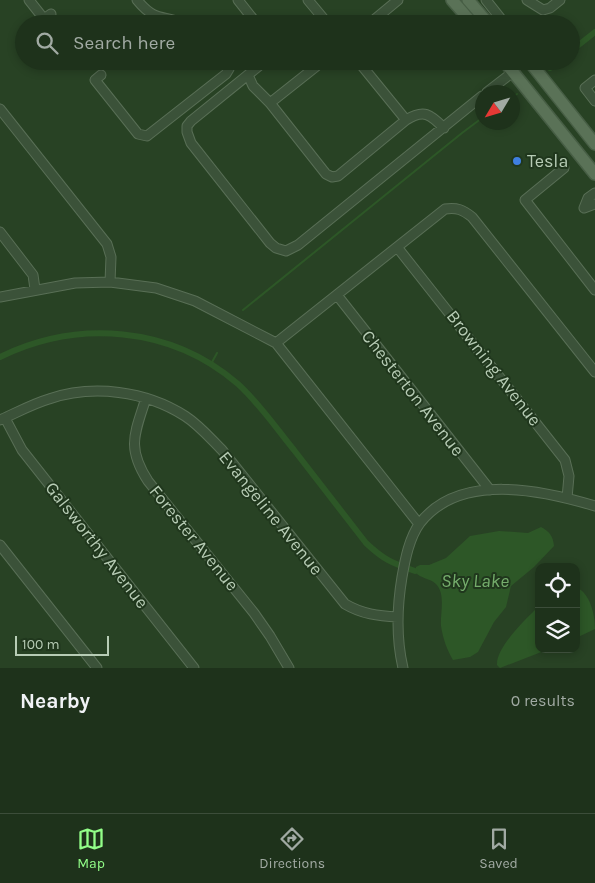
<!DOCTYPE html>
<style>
:root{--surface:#1e321b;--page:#2b3e28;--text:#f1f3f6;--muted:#a1aaa3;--line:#3c4d3a;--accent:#92fe88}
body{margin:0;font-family:Karla,sans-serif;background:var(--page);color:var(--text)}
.controls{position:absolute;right:15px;bottom:15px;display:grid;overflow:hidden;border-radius:10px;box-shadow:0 2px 8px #0003}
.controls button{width:45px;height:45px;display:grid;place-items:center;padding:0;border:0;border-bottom:1px solid var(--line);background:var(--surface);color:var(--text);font:25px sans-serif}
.compass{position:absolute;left:475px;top:85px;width:45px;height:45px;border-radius:50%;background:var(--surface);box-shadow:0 2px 8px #0003;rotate:232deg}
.scale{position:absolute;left:15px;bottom:12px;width:94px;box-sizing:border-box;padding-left:5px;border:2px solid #b7ccb5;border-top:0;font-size:14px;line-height:18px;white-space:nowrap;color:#b7ccb5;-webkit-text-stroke:4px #20371d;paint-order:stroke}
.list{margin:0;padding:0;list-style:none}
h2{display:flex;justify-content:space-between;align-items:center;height:65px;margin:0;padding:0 20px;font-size:21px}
h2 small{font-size:16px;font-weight:400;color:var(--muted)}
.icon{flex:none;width:28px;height:28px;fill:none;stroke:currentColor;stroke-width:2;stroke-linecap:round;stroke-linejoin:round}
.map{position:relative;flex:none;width:595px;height:668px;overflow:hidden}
.search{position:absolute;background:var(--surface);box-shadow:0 2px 8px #0003;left:15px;right:15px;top:15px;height:55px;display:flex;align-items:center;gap:12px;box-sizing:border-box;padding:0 18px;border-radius:28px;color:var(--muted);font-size:19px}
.sheet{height:145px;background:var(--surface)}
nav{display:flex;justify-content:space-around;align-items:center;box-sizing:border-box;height:70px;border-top:1px solid var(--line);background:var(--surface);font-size:14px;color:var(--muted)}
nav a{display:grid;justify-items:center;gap:2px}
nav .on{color:var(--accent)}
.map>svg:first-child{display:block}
.water{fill:#2d5727}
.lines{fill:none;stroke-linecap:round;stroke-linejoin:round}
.stream{stroke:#2d5727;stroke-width:2}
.canal{stroke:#2d5727;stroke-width:6}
.minor-casing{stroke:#596f56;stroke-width:11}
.major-casing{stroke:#475e45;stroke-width:14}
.minor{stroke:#3b5239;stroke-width:9}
.major{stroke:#5a7257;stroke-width:11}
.shop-dot{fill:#3f7fe0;stroke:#20371d;stroke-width:2}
.labels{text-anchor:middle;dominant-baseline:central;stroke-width:4;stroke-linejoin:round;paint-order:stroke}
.poi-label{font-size:18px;fill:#b7ccb5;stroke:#20371d;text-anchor:start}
.street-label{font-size:18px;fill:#b7ccb5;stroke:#20371d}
.water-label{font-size:19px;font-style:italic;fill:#75ad6c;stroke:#20371d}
</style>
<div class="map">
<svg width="595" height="668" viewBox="0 0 595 668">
<rect width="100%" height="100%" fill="#284224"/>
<!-- water -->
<path class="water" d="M541,527C550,532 553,536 554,546L534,567L511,586L506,607L494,622L478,652L470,657L453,660C447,650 443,639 441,626C440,614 446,594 436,584C430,578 421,579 415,572L416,567L420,565H429L446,558L470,536L499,531L528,533Z
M576,587C590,593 595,614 595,629L576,638Z
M539,606V649H549L500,668L497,665C496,647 526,619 539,606Z"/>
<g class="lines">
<!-- stream -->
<path class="stream" d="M512,97L517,94
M243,310L462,133L482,118
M211,364L217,353"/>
<!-- canal -->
<path class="canal" d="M571,51L595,32
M550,68L558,61
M0,357C78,319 171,326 238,384C259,403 276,428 294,450C318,481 342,512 366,543C384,560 392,563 415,571"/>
<!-- minor casing -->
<g class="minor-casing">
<path id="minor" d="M29,0L44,19L51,14
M137,0C156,23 162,14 185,24
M238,0L257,24
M308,0L328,24
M486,0L505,24
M527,0L543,10L550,8L560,0
M369,24L398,0
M265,61L191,121L187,126V132L191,143L270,243L276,248L286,251L298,245L482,96
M358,61L406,120
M101,75L95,80L138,134L147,136L226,74L229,69V61
M248,75L253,86L270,103L326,174L332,177L338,176L406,120C424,109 430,114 444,128
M595,80L585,88L595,101
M487,92L513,72
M270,103L323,61
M0,109L107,244L111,257L110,282
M564,168L525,200L595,290
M584,208L588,198L595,193
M584,208L595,204
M0,232L33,275L35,289
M397,247L565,460L569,476L567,498
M337,295L490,490
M0,297L75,283L110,282L156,288L195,301L276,343L419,524
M276,343L445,209C457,207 463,210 472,217L595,372
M146,398C135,433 126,447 148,481L254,613L270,636L289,668
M5,418L22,450L194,668
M0,420C16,413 32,404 49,399C93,384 146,391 185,416C199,425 210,438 222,450L345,604C362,614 378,616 398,617
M0,545L97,668
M403,668C396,638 397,607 402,577C405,560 409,538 420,523C460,472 542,490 595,506"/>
</g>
<!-- major casing -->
<g class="major-casing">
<path id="major" d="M452,0L473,24
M468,0L489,24
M504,61L595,174
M529,61L595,144"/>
</g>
<!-- minor -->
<use href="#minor" class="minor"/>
<!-- major -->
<use href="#major" class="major"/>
</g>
<!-- markers -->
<circle class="shop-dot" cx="517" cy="161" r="5"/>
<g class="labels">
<!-- poi labels -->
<g class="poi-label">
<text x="527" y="161">Tesla</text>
</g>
<!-- street labels -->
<g class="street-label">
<text transform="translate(494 368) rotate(52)">Browning Avenue</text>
<text transform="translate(413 393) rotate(52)">Chesterton Avenue</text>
<text transform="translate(271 513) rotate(51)">Evangeline Avenue</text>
<text transform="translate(194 538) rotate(51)">Forester Avenue</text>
<text transform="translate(97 545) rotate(52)">Galsworthy Avenue</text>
</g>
<!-- water labels -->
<g class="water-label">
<text x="475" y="581">Sky Lake</text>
</g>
</g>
</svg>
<div class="controls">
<button><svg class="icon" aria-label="locate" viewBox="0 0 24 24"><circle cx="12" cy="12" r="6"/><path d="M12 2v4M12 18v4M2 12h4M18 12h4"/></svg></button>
<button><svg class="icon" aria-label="layers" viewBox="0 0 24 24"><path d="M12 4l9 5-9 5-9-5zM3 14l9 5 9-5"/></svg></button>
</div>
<svg class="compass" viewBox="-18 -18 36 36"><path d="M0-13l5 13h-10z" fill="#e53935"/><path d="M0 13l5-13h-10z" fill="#a1aaa3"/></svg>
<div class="scale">100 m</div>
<div class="search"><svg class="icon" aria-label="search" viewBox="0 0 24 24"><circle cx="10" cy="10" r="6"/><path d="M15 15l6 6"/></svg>Search here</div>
</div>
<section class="sheet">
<h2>Nearby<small>0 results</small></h2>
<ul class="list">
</ul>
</section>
<nav>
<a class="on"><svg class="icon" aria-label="map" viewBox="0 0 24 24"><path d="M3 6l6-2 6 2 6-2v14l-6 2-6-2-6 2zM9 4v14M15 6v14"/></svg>Map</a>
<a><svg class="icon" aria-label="directions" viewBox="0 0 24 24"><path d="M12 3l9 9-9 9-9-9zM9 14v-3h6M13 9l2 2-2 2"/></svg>Directions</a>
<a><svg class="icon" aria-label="saved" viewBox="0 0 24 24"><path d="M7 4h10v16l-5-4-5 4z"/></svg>Saved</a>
</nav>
